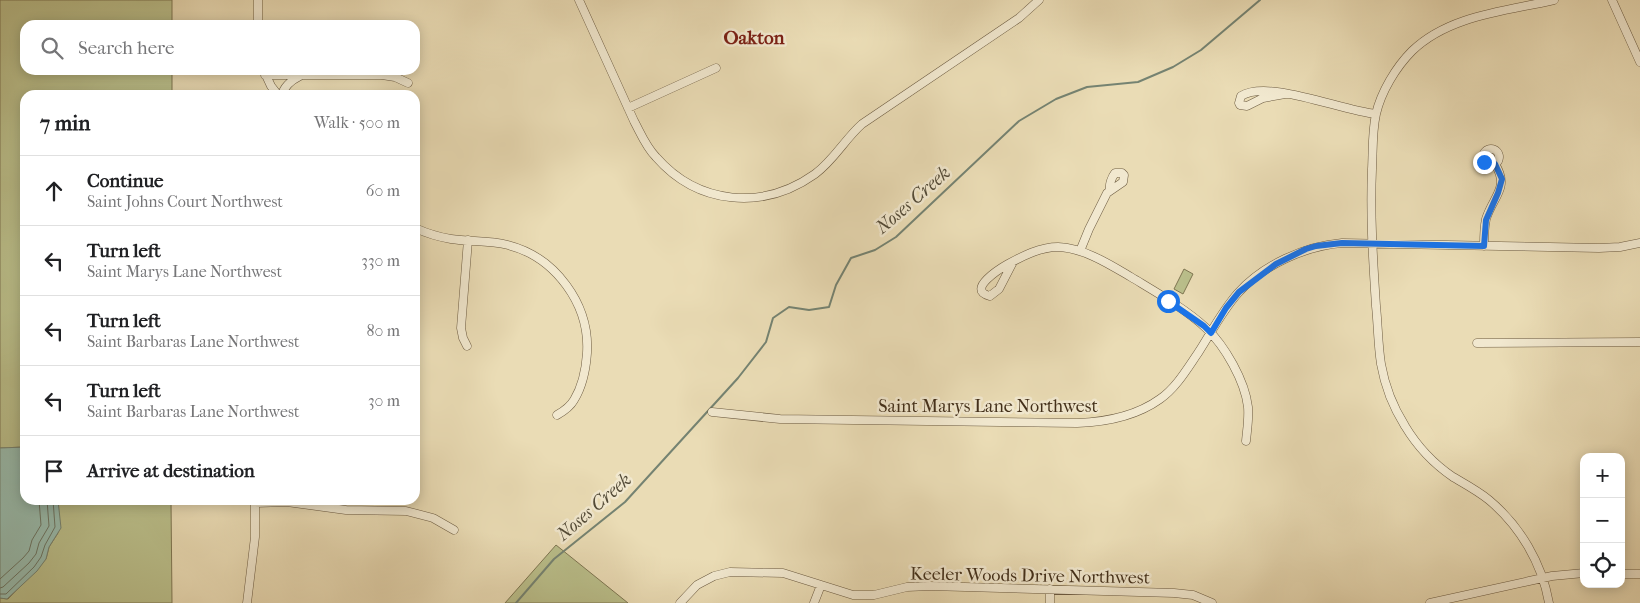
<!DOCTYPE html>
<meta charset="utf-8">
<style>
:root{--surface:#fff;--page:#f2f2f2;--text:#202124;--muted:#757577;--line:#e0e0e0}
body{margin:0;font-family:"IM FELL French Canon",serif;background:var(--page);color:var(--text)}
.controls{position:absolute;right:15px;bottom:15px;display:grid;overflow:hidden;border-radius:10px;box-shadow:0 2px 12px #0003}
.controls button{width:45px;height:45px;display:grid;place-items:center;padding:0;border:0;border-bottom:1px solid var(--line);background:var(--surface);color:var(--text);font:25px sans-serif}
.stop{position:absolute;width:15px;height:15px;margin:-11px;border:4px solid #1a73e8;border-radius:50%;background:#fff}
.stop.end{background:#1a73e8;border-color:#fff;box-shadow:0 1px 5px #0008}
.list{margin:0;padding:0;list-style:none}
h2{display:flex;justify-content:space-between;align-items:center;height:65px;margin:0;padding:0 20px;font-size:21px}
h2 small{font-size:16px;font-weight:400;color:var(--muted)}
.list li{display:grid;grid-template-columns:32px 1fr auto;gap:15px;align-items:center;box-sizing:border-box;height:70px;padding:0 20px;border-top:1px solid var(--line)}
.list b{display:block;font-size:19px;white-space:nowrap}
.list p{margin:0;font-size:16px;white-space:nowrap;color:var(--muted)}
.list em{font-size:16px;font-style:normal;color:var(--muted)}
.icon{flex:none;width:28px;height:28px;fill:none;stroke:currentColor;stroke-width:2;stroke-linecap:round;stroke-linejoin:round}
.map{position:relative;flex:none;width:1640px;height:603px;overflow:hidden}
.search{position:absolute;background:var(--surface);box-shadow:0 2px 12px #0003;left:20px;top:20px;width:400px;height:55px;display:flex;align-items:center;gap:12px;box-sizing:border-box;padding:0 18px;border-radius:15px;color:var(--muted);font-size:19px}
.panel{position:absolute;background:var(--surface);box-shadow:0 2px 12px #0003;left:20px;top:90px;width:400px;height:415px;border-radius:15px}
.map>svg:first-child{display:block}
.green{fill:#babf8b;stroke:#7e7652}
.water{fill:#98bcae;stroke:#758372}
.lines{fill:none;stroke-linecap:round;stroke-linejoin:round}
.shore{stroke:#6c7564;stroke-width:1}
.stream{stroke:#758372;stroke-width:2}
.minor-casing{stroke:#6b5a40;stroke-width:9}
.minor{stroke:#f1e8cf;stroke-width:8}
.route{stroke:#1a73e8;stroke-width:6}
.labels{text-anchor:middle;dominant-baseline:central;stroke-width:5;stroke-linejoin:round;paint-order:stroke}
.street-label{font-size:18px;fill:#412e19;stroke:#f1e8cf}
.neighbourhood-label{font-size:19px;font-weight:bold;fill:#7a1f14;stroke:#f1e8cf}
.water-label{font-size:19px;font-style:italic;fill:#524a37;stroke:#f1e8cf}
</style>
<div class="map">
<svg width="1640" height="603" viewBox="0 0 1640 603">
<rect width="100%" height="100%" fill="#eadcb5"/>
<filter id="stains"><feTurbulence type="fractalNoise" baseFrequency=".004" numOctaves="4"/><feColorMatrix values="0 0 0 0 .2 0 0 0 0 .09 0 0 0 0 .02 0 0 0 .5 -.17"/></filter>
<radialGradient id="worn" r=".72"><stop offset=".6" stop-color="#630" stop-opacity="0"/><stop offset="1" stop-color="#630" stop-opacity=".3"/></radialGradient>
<!-- green -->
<path class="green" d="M0,0H172V25H25V70H172V95H25V447L0,448Z
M1184,269L1193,274L1183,294L1174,289Z
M58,500H171L172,603H0V598L8,599L46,559L49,547L58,533Z
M556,545L628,603H505Z"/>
<!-- water -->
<path class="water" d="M25,447V500H58L61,528L49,547L46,559L37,571L7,599L0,598V448Z"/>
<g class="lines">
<!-- shore -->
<path class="shore" d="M0,579L23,558L29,551L32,540L41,525L39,500
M0,588L3,587L29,563L36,554L39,543L49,526L47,500
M0,594H6L34,567L41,557L45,545L55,527L53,500"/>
<!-- stream -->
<path class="stream" d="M516,603L554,559L625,502L738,378L766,342L773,318L789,307L809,310L829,307L836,285L851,258L875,250L896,237L1019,121L1056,99L1087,87L1138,82L1173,67L1201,50L1260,0"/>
<!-- minor casing -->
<g class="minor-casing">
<path id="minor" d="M258,0V25
M579,0L634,121C641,134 646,147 656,157C698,205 763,211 815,174C834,160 845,139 862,124L1019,18L1039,0
M1612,0L1640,62
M264,71L271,86L278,95
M265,75H382L395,77L408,83
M1285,94L1263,98L1247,106L1240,105L1239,103L1241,96C1269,79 1342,111 1376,114
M282,95C284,86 292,80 300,76
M628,108L716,68
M1483 157a8 8 0 1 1 16 0a8 8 0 1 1-16 0Z
M415,228C426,233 439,237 451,239C470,242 489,240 508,245C555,257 590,304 587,353C586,368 582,387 574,400C570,407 564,411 557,415
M1484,246C1484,237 1484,228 1486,219C1493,196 1510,188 1495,164
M1080,251L1089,229L1107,193L1123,182L1124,175L1122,173H1115C1112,177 1109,184 1110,189
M1013,262L999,289L990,296C965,290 1001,268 1008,264C1023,256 1040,247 1058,247C1084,248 1109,264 1131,277C1154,291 1186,309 1206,328C1225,346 1245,381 1248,407C1249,419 1247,430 1246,441
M1477,343L1640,342
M467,346L463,338L461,328L468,240
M712,412L780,419L1077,423C1106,422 1135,417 1160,399C1176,388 1187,369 1198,353C1211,333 1222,311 1238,293C1263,265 1305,246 1342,243L1599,248L1620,247L1640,243
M255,503L287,502L346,510L406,511L433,518L454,530
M1621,574H1640
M247,603L255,537V501
M680,603L697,585L714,576L730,572L783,573L853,595H874L907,587L930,586L1174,593L1193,595L1212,603
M814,603L821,585
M1050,603V589
M1430,603L1552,576L1584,573
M1549,603C1542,563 1520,526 1489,500C1478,491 1465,484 1453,477C1434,464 1417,446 1405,426C1393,407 1385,387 1381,364C1378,345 1378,325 1376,306C1373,260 1370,215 1372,169C1373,151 1372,132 1376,114C1381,92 1396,67 1412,51C1449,15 1507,11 1554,0"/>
</g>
<!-- minor -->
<use href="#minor" class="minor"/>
</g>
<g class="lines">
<!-- route -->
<path class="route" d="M1168,301L1204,326L1211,333L1226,308L1239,292L1276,264L1306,249L1316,246L1342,243L1484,246L1486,220L1498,193L1502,179L1495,164L1488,165L1484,162"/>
</g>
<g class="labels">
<!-- street labels -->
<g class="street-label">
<text x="988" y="406">Saint Marys Lane Northwest</text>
<text transform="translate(1030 576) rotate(1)">Keeler Woods Drive Northwest</text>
</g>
<!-- neighbourhood labels -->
<g class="neighbourhood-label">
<text x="754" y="38">Oakton</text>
</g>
<!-- water labels -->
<g class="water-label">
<text transform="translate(913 200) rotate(-41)">Noses Creek</text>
<text transform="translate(594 507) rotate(-41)">Noses Creek</text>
</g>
</g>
<rect width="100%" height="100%" filter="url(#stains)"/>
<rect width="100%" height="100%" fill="url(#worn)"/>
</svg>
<div class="controls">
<button>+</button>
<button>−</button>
<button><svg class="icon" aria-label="locate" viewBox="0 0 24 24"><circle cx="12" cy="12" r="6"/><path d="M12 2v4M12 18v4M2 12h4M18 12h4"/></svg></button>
</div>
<div class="stop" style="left:1168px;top:301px"></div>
<div class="stop end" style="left:1484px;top:162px"></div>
<div class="search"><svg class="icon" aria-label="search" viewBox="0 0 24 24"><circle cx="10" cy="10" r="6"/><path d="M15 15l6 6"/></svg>Search here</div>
<section class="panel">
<h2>7 min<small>Walk · 500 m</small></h2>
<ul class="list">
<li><svg class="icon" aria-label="ahead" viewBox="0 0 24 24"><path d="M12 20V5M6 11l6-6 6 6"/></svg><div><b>Continue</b><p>Saint Johns Court Northwest</p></div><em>60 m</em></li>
<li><svg class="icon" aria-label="left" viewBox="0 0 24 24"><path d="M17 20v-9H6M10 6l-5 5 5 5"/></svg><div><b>Turn left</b><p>Saint Marys Lane Northwest</p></div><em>330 m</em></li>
<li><svg class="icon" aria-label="left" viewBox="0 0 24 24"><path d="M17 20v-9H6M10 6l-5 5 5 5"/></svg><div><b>Turn left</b><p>Saint Barbaras Lane Northwest</p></div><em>80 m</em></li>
<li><svg class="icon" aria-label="left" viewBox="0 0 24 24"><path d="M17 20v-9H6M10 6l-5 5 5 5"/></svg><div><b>Turn left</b><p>Saint Barbaras Lane Northwest</p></div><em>30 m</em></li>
<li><svg class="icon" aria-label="arrive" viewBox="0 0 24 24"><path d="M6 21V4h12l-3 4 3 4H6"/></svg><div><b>Arrive at destination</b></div></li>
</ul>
</section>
</div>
